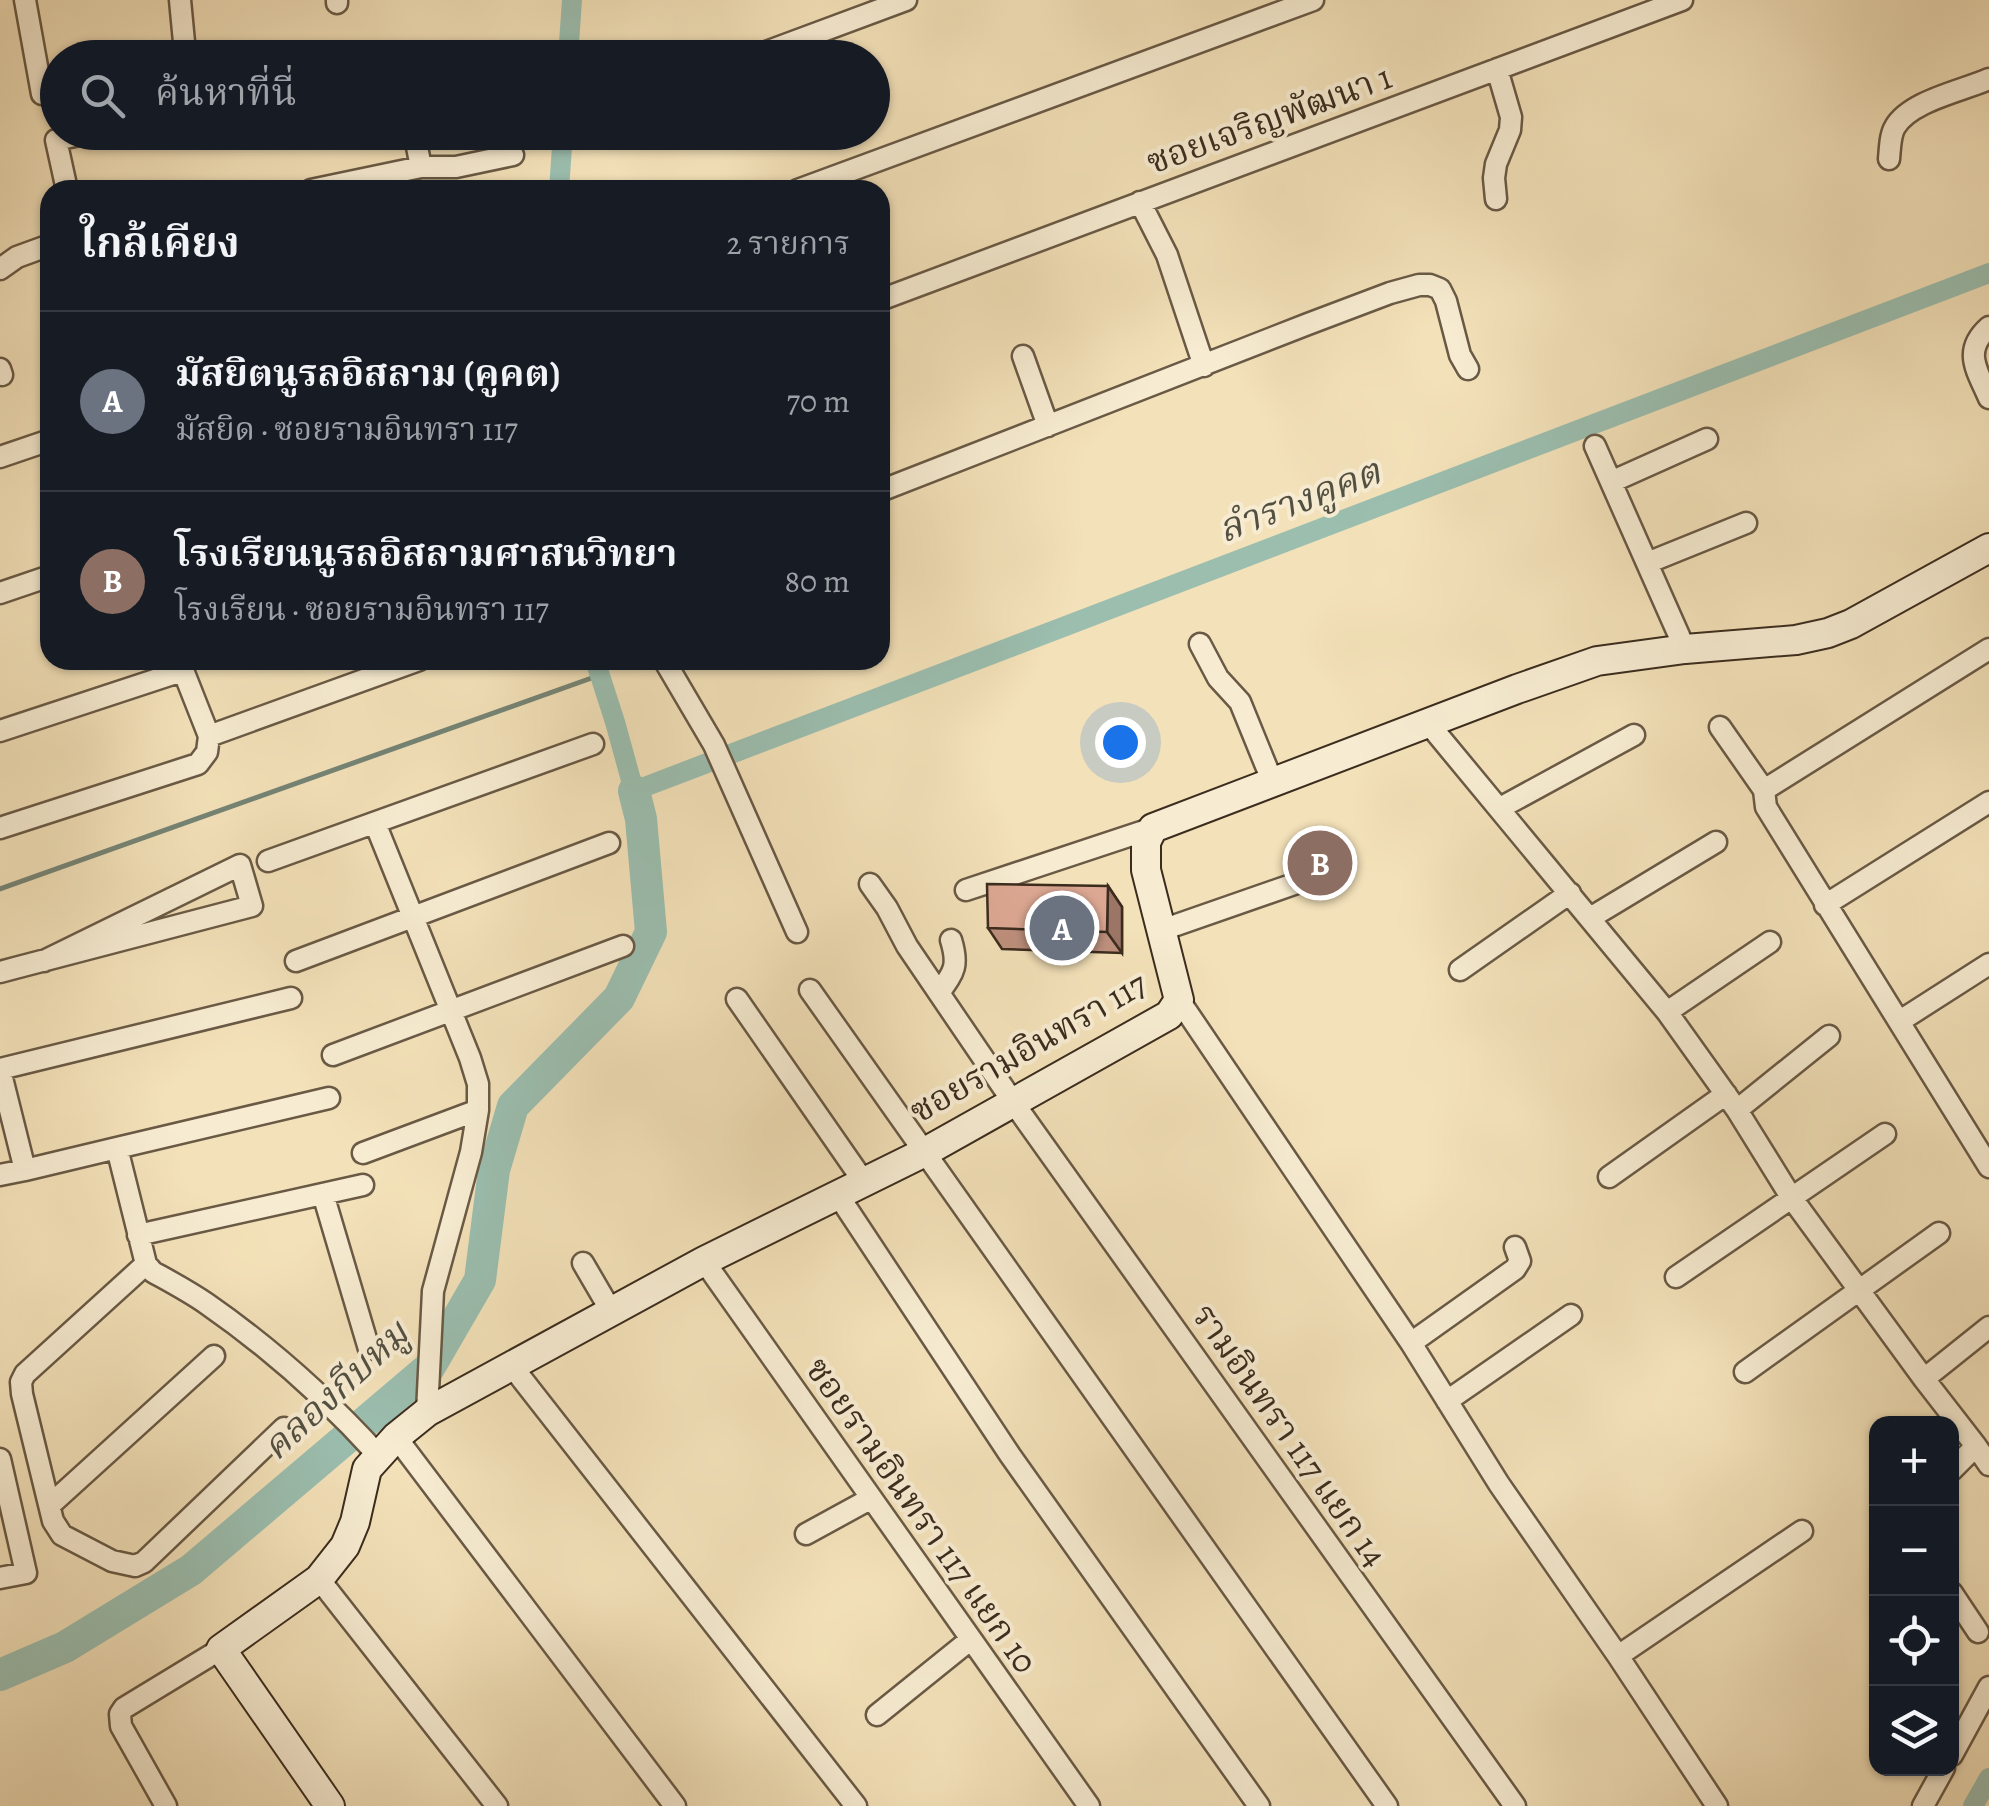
<!DOCTYPE html>
<html lang="th">
<meta charset="utf-8">
<style>
:root{--surface:#171b24;--page:#242831;--text:#f1f3f6;--muted:#9ea1a6;--line:#363941;--accent:#b45309}
body{margin:0;font-family:Alegreya,"Noto Serif Thai",serif;background:var(--page);color:var(--text)}
.controls{position:absolute;right:30px;bottom:30px;display:grid;overflow:hidden;border-radius:20px;box-shadow:0 2px 8px #0004}
.controls button{width:90px;height:90px;display:grid;place-items:center;padding:0;border:0;border-bottom:2px solid var(--line);background:var(--surface);color:var(--text);font:50px sans-serif}
.you{position:absolute;left:1120px;top:742px;width:35px;height:35px;margin:-25px;border:8px solid #fff;border-radius:50%;background:#1a73e8;box-shadow:0 0 0 15px #1a73e833}
.badge{display:grid;place-items:center;width:65px;height:65px;border-radius:50%;background:var(--accent);color:#fff;font-size:32px;font-weight:700}
.pin{position:absolute;translate:-50% -50%;border:5px solid #fff;box-shadow:0 2px 10px #0006}
.list{margin:0;padding:0;list-style:none}
h2{display:flex;justify-content:space-between;align-items:center;height:130px;margin:0;padding:0 40px;font-size:42px}
h2 small{font-size:32px;font-weight:400;color:var(--muted)}
.list li{display:grid;grid-template-columns:65px 1fr auto;gap:30px;align-items:center;box-sizing:border-box;height:180px;padding:0 40px;border-top:2px solid var(--line)}
.list b{display:block;font-size:38px;white-space:nowrap}
.list p{margin:0;font-size:32px;white-space:nowrap;color:var(--muted)}
.list em{font-size:32px;font-style:normal;color:var(--muted)}
.icon{flex:none;width:55px;height:55px;fill:none;stroke:currentColor;stroke-width:2;stroke-linecap:round;stroke-linejoin:round}
.map{position:relative;flex:none;width:1989px;height:1806px;overflow:hidden}
.search{position:absolute;background:var(--surface);box-shadow:0 2px 8px #0004;left:40px;top:40px;width:850px;height:110px;display:flex;align-items:center;gap:25px;box-sizing:border-box;padding:0 35px;border-radius:55px;color:var(--muted);font-size:38px}
.panel{position:absolute;background:var(--surface);box-shadow:0 2px 8px #0004;left:40px;top:180px;width:850px;height:490px;border-radius:30px}
.map>svg:first-child{display:block}
.lines{fill:none;stroke-linecap:round;stroke-linejoin:round}
.stream{stroke:#758475;stroke-width:5}
.canal{stroke:#9bbeaf;stroke-width:20}
.river{stroke:#9bbeaf;stroke-width:32}
.street-casing{stroke:#695945;stroke-width:25}
.secondary-casing{stroke:#3b2c1e;stroke-width:32}
.street{stroke:#f7ecd2;stroke-width:20}
.secondary{stroke:#f7ecd2;stroke-width:28}
.wall{fill:#be907e;stroke:#3b2c1e;stroke-width:2.5}
.shaded-wall{fill:#9b7667;stroke:#3b2c1e;stroke-width:2.5}
.building{fill:#dda893;stroke:#3b2c1e;stroke-width:2.5}
.labels{text-anchor:middle;dominant-baseline:central;stroke-width:8;stroke-linejoin:round;paint-order:stroke}
.street-label{font-size:35px;fill:#3b2c1e;stroke:#f7ecd2}
.water-label{font-size:38px;font-style:italic;fill:#535042;stroke:#f7ecd2}
</style>
<div class="map">
<svg width="1989" height="1806" viewBox="0 0 1989 1806">
<rect width="100%" height="100%" fill="#f3e1b9"/>
<filter id="stains"><feTurbulence type="fractalNoise" baseFrequency=".002" numOctaves="4"/><feColorMatrix values="0 0 0 0 .2 0 0 0 0 .09 0 0 0 0 .02 0 0 0 .5 -.17"/></filter>
<radialGradient id="worn" r=".72"><stop offset=".6" stop-color="#630" stop-opacity="0"/><stop offset="1" stop-color="#630" stop-opacity=".3"/></radialGradient>
<g class="lines">
<!-- stream -->
<path class="stream" d="M0,889L600,675"/>
<!-- canal -->
<path class="canal" d="M568,58L572,0
M559,190L563,132
M595,660L615,722L634,791L1989,273
M1973,1806L1989,1778"/>
<!-- river -->
<path class="river" d="M0,1675L65,1647L191,1570L429,1368L480,1280L494,1170L513,1106L619,998L651,932L641,819L634,791"/>
<!-- street casing -->
<g class="street-casing">
<path id="street" d="M25,0L42,94
M180,0L184,42
M337,0V3
M750,58L906,0
M414,132L421,167
M1889,159C1890,149 1890,135 1895,127C1910,101 1962,91 1989,79
M67,190L56,140L93,132
M311,190L421,167H456L513,155
M798,190L1313,0
M1496,199L1494,178L1496,164L1510,130L1511,117L1497,69
M1140,202L1167,255L1204,366
M0,269L17,257L50,245
M880,300L1682,0
M1989,327C1962,351 1977,370 1989,398
M1023,356L1048,426
M0,369L2,375
M1595,446L1685,649
M0,457L50,440
M1611,482L1707,439
M880,491L1308,324L1390,293L1419,285H1430L1440,289L1446,301L1460,355L1468,369
M1647,563L1746,523
M0,593L50,576
M1200,644L1218,678L1240,702L1273,783
M664,660L714,745L797,932
M1428,723L1667,1012L1737,1110L1791,1197L1924,1379L1976,1446L1952,1470
M1720,727L1764,790L1766,807L1989,1167
M0,731L182,671
M209,736L419,660
M1764,790L1989,649
M1500,808L1634,735
M375,823L470,1058L478,1084V1110L471,1152L433,1291L427,1412
M0,828L198,764L207,752L209,736L179,660
M268,861L593,744
M870,884L887,908L907,946L1013,1102L1515,1806
M966,890L1153,828
M1825,905L1989,802
M1590,918L1716,842
M1162,930L1297,883
M296,961L609,843
M1460,970L1570,893
M0,972L15,968L252,906L240,865L44,961
M810,990L1387,1806
M939,993C954,972 959,966 951,940
M737,999L864,1182
M1179,1000L1411,1343L1499,1484L1618,1656L1717,1806
M1667,1012L1770,942
M1900,1021L1989,964
M333,1055L623,946
M0,1069L291,998
M0,1070L25,1170L117,1148L146,1264L153,1272C171,1282 190,1292 207,1304C269,1347 327,1399 378,1455
M1737,1110L1829,1036
M117,1148L329,1098
M363,1153L478,1110
M0,1175L25,1170
M1609,1177L1726,1094
M323,1194L369,1349
M838,1195L1010,1455L1259,1806
M138,1235L363,1185
M704,1261L1089,1806
M583,1263L611,1311
M146,1264L25,1374L21,1382L22,1394L53,1521L62,1535L112,1561L135,1566L144,1562L284,1428
M1676,1277L1885,1134
M1411,1343L1515,1269L1520,1261L1515,1247
M511,1365L856,1806
M1745,1372L1939,1233
M1924,1379L1989,1327
M1447,1401L1571,1315
M396,1437L675,1806
M1976,1446L1989,1465
M0,1459L26,1573L0,1578
M50,1505L214,1356
M806,1534L870,1499
M319,1579L497,1806
M1952,1593L1978,1632
M1618,1656L1802,1531
M877,1715L970,1640
M1952,1755L1989,1687
M166,1806L121,1726L120,1714L124,1708L221,1649
M1923,1806L1944,1768"/>
</g>
<!-- secondary casing -->
<g class="secondary-casing">
<path id="secondary" d="M330,1806L221,1649L319,1579L345,1546L355,1522L367,1469L396,1437L427,1412L704,1261L925,1152L1169,1015L1179,1000L1146,870V842L1153,828L1517,689L1597,661L1685,649L1796,640L1828,633L1851,624L1989,548"/>
</g>
<!-- street -->
<use href="#street" class="street"/>
<!-- secondary -->
<use href="#secondary" class="secondary"/>
</g>
<!-- wall -->
<path class="wall" d="M1108,886L1122,907V953L1002,949L988,928Z"/>
<!-- shaded-wall -->
<path class="shaded-wall" d="M1108,886L1122,907V953L1107,932Z"/>
<!-- building -->
<path class="building" d="M987,884L1108,886L1107,932L988,928Z"/>
<g class="labels">
<!-- street labels -->
<g class="street-label">
<text transform="translate(1269 119) rotate(-20)">ซอยเจริญพัฒนา 1</text>
<text transform="translate(1028 1047) rotate(-30)">ซอยรามอินทรา 117</text>
<text transform="translate(1290 1435) rotate(55)">รามอินทรา 117 แยก 14</text>
<text transform="translate(922 1515) rotate(55)">ซอยรามอินทรา 117 แยก 10</text>
</g>
<!-- water labels -->
<g class="water-label">
<text transform="translate(1299 500) rotate(-21)">ลำรางคูคต</text>
<text transform="translate(335 1390) rotate(-43)">คลองกีบหมู</text>
</g>
</g>
<rect width="100%" height="100%" filter="url(#stains)"/>
<rect width="100%" height="100%" fill="url(#worn)"/>
</svg>
<div class="controls">
<button>+</button>
<button>−</button>
<button><svg class="icon" aria-label="locate" viewBox="0 0 24 24"><circle cx="12" cy="12" r="6"/><path d="M12 2v4M12 18v4M2 12h4M18 12h4"/></svg></button>
<button><svg class="icon" aria-label="layers" viewBox="0 0 24 24"><path d="M12 4l9 5-9 5-9-5zM3 14l9 5 9-5"/></svg></button>
</div>
<div class="you"></div>
<div class="pin badge" style="left:1062px;top:928px;background:#6b7280">A</div>
<div class="pin badge" style="left:1320px;top:863px;background:#8d6e63">B</div>
<div class="search"><svg class="icon" aria-label="search" viewBox="0 0 24 24"><circle cx="10" cy="10" r="6"/><path d="M15 15l6 6"/></svg>ค้นหาที่นี่</div>
<section class="panel">
<h2>ใกล้เคียง<small>2 รายการ</small></h2>
<ul class="list">
<li><span class="badge" style="background:#6b7280">A</span><div><b>มัสยิตนูรลอิสลาม (คูคต)</b><p>มัสยิด · ซอยรามอินทรา 117</p></div><em>70 m</em></li>
<li><span class="badge" style="background:#8d6e63">B</span><div><b>โรงเรียนนูรลอิสลามศาสนวิทยา</b><p>โรงเรียน · ซอยรามอินทรา 117</p></div><em>80 m</em></li>
</ul>
</section>
</div>
